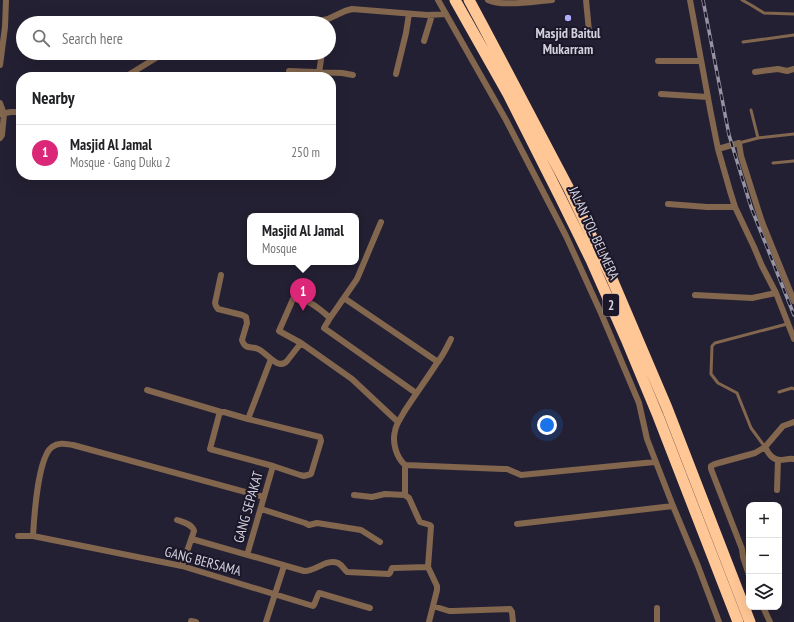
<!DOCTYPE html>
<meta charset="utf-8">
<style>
:root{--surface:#fff;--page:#f2f2f2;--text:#202124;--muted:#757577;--line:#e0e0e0;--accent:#db2777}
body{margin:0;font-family:"PT Sans Narrow",sans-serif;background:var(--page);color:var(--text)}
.controls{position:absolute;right:12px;bottom:12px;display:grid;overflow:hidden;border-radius:8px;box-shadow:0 4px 16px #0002}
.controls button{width:36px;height:36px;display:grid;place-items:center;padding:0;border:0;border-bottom:1px solid var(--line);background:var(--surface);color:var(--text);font:20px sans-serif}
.you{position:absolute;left:547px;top:425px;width:14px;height:14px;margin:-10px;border:3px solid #fff;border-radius:50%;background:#1a73e8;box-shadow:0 0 0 6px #1a73e833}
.badge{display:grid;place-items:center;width:26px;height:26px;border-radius:50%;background:var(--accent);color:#fff;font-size:13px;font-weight:700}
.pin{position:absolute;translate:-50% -33px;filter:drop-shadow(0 1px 2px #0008)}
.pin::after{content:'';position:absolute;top:21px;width:14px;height:12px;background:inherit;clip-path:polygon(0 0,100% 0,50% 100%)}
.popup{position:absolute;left:247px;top:213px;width:112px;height:52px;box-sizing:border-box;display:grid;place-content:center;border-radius:8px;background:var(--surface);filter:drop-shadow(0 1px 3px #0005);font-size:13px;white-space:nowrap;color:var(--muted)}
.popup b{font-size:15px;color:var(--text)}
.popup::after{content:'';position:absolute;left:50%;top:100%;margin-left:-8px;border:8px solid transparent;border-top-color:var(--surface)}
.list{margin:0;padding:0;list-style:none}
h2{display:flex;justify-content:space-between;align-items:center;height:52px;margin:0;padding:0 16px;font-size:17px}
h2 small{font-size:13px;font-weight:400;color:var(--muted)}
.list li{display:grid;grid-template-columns:26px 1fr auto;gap:12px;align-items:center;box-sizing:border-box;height:56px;padding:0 16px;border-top:1px solid var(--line)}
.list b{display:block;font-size:15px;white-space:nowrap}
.list p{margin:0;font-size:13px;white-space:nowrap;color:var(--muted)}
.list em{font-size:13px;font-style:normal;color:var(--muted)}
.icon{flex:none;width:22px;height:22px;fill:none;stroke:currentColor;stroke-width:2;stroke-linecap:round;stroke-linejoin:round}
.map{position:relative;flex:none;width:794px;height:622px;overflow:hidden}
.search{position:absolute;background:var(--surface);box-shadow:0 4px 16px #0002;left:16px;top:16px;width:320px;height:44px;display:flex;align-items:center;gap:10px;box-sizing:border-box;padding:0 14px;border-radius:22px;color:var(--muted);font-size:15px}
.panel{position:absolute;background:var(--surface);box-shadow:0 4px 16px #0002;left:16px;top:72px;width:320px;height:108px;border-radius:16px}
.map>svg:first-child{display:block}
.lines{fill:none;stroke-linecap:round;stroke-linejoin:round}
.service{stroke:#82664e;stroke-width:3}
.minor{stroke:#82664e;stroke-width:6}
.motorway{stroke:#ffc796;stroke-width:11}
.rail-casing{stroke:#9694a3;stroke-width:3.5}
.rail{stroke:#1b1729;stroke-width:2;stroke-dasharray:6;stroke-linecap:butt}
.poi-dot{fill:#b0aefa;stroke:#1b1729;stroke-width:1.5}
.labels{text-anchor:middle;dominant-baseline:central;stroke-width:4;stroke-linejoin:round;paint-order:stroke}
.shield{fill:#1b1729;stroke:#9b99a7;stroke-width:1}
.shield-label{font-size:13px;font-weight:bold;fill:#d2d1dd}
.poi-label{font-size:14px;font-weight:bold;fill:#d2d1dd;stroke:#1b1729}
.street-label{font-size:14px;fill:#d2d1dd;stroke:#1b1729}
</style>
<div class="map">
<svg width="794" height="622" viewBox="0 0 794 622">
<rect width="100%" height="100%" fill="#242033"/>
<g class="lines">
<!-- service -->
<path class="service" d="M742,0L751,5L764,13L794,14
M743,42L794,35
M751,110L758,138
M739,143L758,138L794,134
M773,163L794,161
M779,392L792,388L794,389
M765,447L751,428L737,393L718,383L711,374L712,346L715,343L787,324"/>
<!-- minor -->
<path class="minor" d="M438,0L506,120L566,236L601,313L639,403L647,439L673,506L698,566L719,622
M488,0C502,7 536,1 552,0
M690,0L711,114L718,149L730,191L735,207L754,247L762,266L776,293L794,339
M311,23L328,19L345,11L352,9L427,15L446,14
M554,34L567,33L586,35L589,31L586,0
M424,41L432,15
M658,61H701
M0,65L5,27L6,0
M289,71L342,73L353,75
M755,72L778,69L787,71L794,69
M319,73L322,53
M396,74L406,33L409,14
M125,77L164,53
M661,94L708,97
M0,103L4,114L2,135L0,138
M0,114L11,112H21
M718,149L739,143L741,156L762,222L794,301
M668,204L707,207H735
M381,222L357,279L330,318L324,328L416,393
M221,275L215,303L216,306L218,309L242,315L246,317L247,323L242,340C245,350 251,346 258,349C266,352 278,371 287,361L301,343
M695,295L752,298L776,293
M344,298L438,362
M330,318C322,311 304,295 293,299L279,331L301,343L352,379L398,422
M147,390L221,412
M221,412H224L248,419L320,437L321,441L311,474L304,476L300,475L273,466L210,449L219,415Z
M248,419L271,359
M765,447C768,453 772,460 780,460C785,460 789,458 794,459
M405,465L503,469H507L521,475L655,462
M777,490L778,460
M354,495L372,497L385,494L405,495L409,498L419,520L420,522L430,525L431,526L428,567L437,586V590L433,606L449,611H453L510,609L512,612L513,622
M405,495V465C396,457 392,442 395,431C396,424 401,418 404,412C415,395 426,380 437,363C443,356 447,347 451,339
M261,509L305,523L309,525L317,523L361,530L380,542
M177,520C183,522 192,524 194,531L182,566
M517,524L673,506
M18,536H33L182,566L313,606L314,605L318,595L319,593L370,608
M33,536C34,518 38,457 52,447C59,442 66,444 73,445L264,497
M192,539L304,571C315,572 326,558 338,563C342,565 344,569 347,572L389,574L390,573L392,568H394L428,567
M247,555L273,466
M749,575L743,557L742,549L711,469V466L715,464L755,453L765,447L783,426L794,422
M763,607L770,622
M657,608V622
M191,621L196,622
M266,622L284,566
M429,622L433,606"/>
<!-- motorway -->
<path class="motorway" d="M455,0L508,94L560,197L591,260L626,339L658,416L738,622
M469,0L483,26L568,187L612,279L667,408L750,622"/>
<!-- rail casing -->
<g class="rail-casing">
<path id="rail" d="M703,0L729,135L751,207L794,315"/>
</g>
<!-- rail -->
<use href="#rail" class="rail"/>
</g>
<!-- markers -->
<circle class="poi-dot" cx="568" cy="18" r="4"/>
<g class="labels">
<!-- shield labels -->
<rect class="shield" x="603" y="294" width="16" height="22" rx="3"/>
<g class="shield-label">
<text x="611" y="305">2</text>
</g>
<!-- poi labels -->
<g class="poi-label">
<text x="568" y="33">Masjid Baitul<tspan x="568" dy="16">Mukarram</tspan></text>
</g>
<!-- street labels -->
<g class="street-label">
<text transform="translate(594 233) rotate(65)">JALAN TOL BELMERA</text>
<text transform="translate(248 507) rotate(-74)">GANG SEPAKAT</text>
<text transform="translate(203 561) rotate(15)">GANG BERSAMA</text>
</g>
</g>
</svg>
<div class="controls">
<button>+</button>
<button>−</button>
<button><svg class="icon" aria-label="layers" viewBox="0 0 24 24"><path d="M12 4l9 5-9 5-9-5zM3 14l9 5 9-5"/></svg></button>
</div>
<div class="you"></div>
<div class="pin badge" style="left:303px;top:311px">1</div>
<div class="popup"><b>Masjid Al Jamal</b>Mosque</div>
<div class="search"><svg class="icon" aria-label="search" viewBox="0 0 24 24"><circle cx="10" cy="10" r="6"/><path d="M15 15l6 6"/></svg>Search here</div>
<section class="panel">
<h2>Nearby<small></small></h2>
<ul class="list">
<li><span class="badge">1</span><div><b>Masjid Al Jamal</b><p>Mosque · Gang Duku 2</p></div><em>250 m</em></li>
</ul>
</section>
</div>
